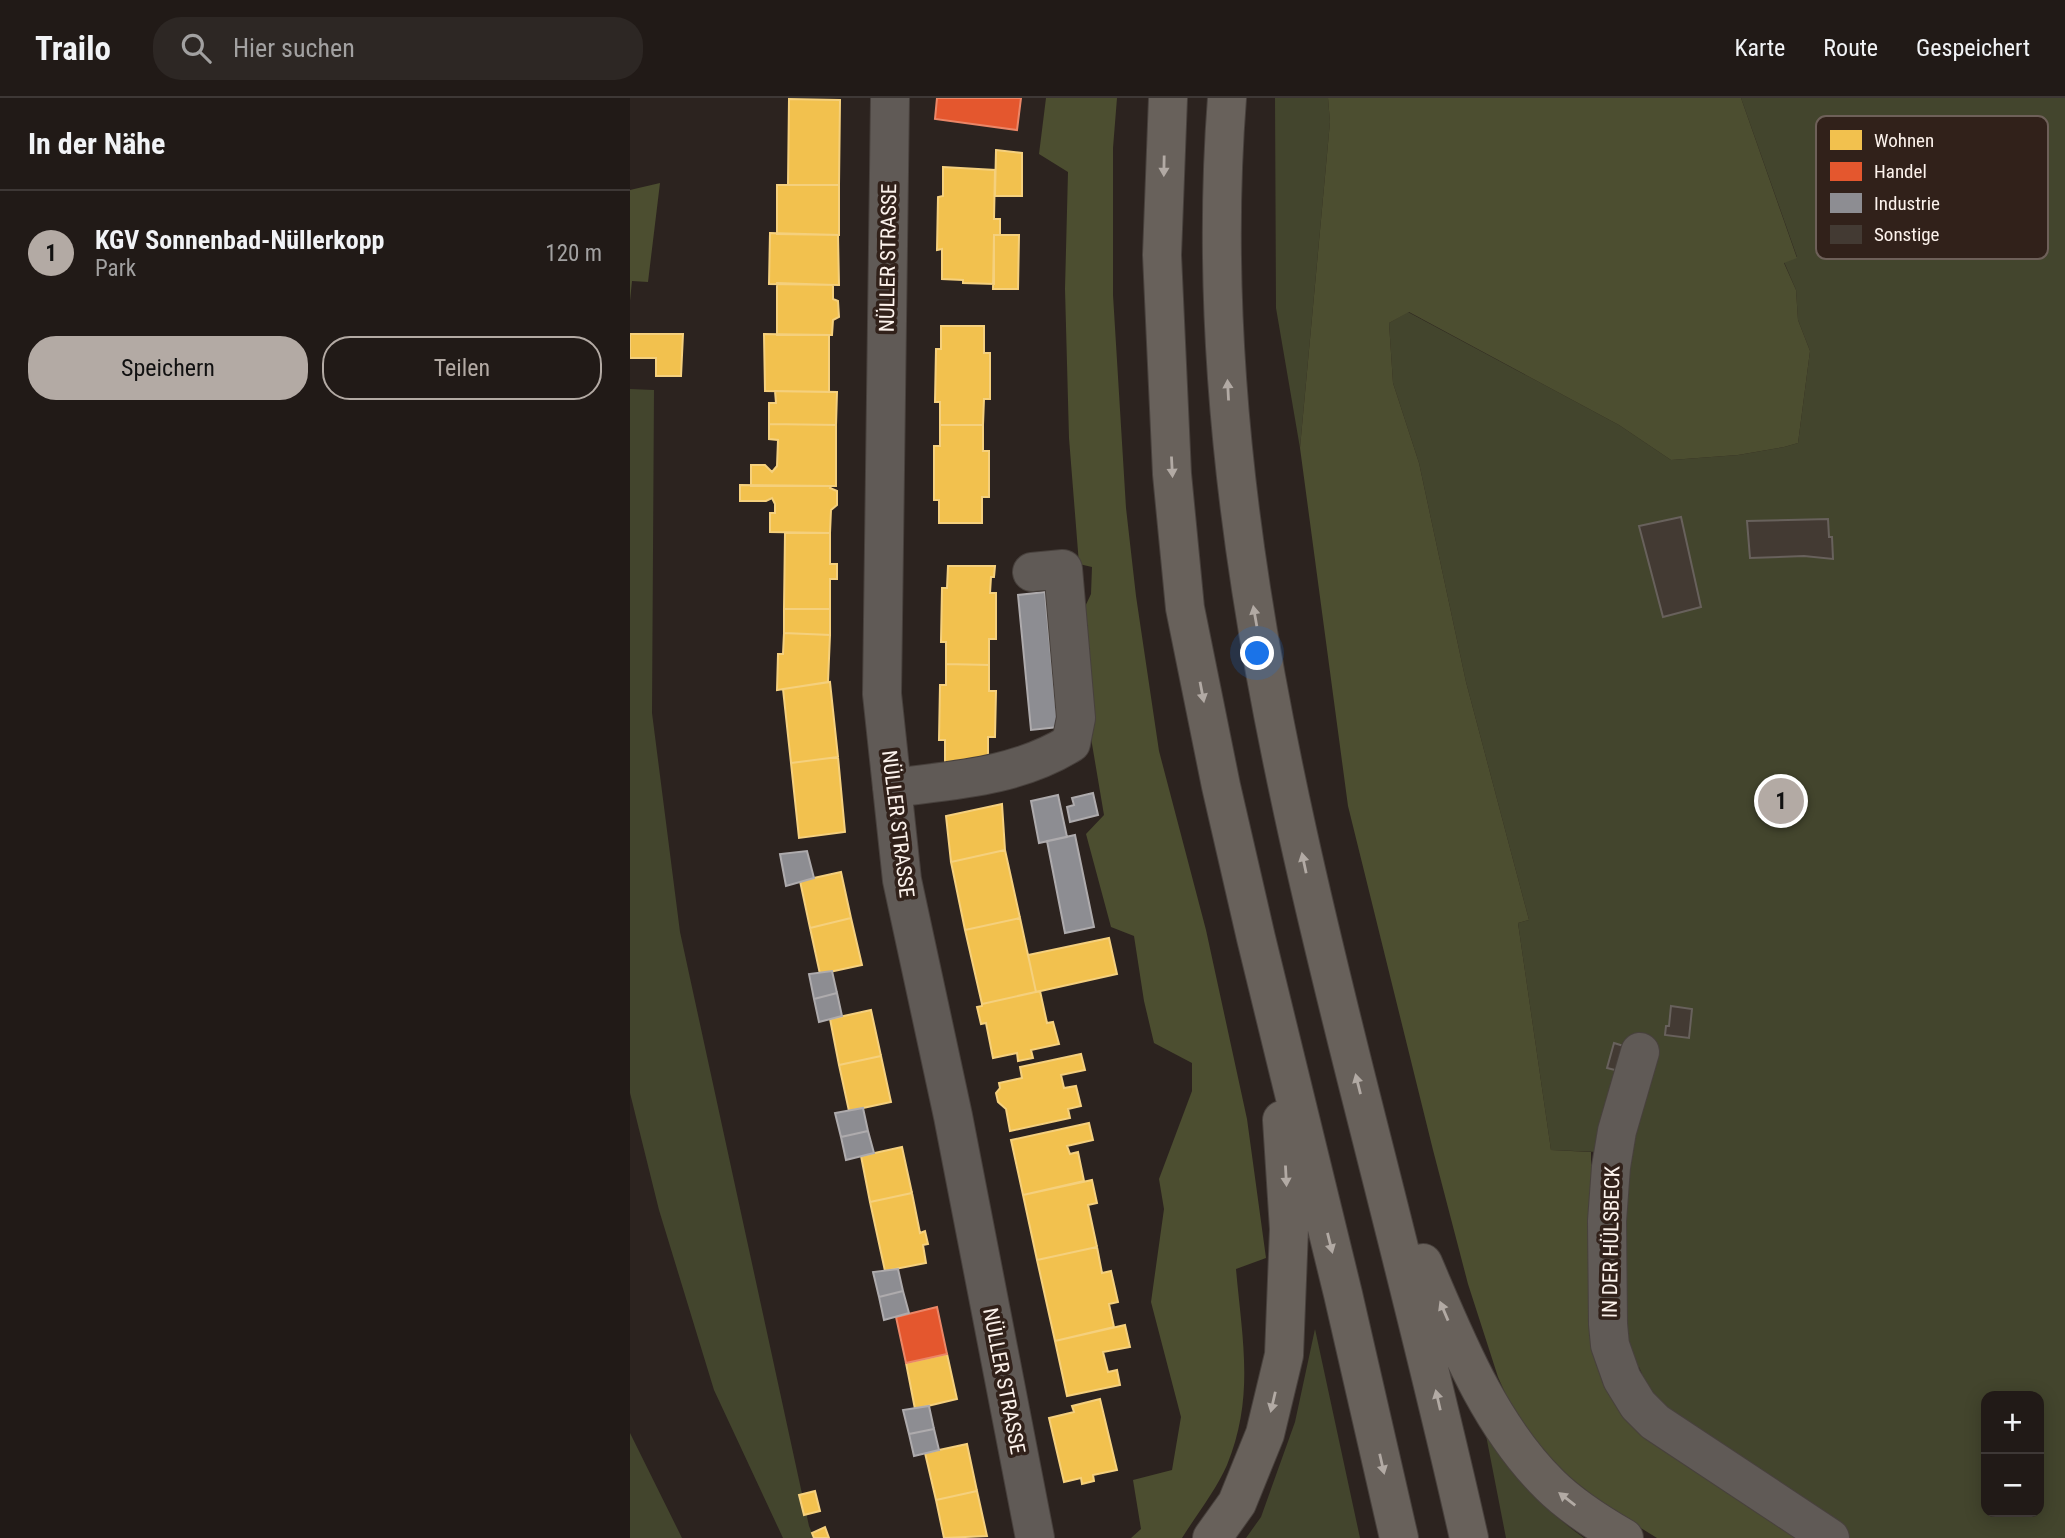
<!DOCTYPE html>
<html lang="de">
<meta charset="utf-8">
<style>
:root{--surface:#211a17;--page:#2d2724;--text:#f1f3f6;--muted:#a2a1a1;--line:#3e3836;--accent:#b3aaa4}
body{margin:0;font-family:"Roboto Condensed",sans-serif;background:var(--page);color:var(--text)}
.controls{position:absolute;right:21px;bottom:21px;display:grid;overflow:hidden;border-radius:14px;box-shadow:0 4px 18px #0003}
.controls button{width:63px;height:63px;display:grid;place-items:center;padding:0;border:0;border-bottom:2px solid var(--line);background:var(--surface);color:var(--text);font:35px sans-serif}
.you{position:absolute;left:628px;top:556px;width:24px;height:24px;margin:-18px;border:5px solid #fff;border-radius:50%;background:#1a73e8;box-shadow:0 0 0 10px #1a73e833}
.badge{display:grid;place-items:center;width:46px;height:46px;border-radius:50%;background:var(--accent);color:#111;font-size:23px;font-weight:700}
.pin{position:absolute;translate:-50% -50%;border:4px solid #fff;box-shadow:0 2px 7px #0006}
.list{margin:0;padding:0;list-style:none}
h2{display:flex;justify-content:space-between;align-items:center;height:91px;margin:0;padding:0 28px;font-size:30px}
h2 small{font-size:23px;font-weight:400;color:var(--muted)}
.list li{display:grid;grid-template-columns:46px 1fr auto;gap:21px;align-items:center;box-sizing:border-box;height:126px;padding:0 28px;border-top:2px solid var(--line)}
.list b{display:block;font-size:26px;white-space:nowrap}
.list p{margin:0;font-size:23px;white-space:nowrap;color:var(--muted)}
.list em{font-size:23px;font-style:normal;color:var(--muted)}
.actions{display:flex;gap:14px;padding:21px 28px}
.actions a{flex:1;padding:16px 0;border:2px solid var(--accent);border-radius:28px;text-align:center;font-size:24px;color:var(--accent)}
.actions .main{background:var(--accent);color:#111}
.icon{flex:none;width:38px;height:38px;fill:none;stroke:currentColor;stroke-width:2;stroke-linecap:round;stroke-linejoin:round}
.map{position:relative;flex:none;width:1435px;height:1440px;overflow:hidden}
header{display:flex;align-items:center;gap:42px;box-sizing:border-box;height:98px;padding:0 35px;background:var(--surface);border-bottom:2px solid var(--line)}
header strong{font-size:33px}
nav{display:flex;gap:38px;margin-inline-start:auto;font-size:24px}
.search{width:490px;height:63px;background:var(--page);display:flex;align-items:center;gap:18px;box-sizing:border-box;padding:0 24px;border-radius:28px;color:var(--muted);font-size:26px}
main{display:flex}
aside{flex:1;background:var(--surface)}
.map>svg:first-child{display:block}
.green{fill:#43452d;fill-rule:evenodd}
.forest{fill:#4c4e30}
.homes{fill:#f2c14e;stroke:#f5d07d;stroke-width:2}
.shops{fill:#e4572e;stroke:#eb8667;stroke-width:2}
.industry{fill:#8d8d92;stroke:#aeabad;stroke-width:2}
.building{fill:#433a33;stroke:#68615c;stroke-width:2}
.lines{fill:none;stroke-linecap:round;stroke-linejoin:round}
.minor-casing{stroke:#48413d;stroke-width:40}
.highway-casing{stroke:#48413d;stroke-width:40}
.minor{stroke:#605a56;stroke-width:38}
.highway{stroke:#68615b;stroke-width:38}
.oneway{fill:#b2aaa4}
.labels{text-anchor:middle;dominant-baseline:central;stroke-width:7;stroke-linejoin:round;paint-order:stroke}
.street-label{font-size:21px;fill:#fcf2ec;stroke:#31211a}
.key{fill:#31211a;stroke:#6e6059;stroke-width:2}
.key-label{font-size:19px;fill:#fcf2ec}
</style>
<header>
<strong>Trailo</strong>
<div class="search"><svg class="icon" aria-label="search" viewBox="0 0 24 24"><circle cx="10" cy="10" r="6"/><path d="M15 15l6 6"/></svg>Hier suchen</div>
<nav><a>Karte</a><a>Route</a><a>Gespeichert</a></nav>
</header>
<main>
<aside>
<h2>In der Nähe<small></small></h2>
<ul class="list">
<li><span class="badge">1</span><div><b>KGV Sonnenbad-Nüllerkopp</b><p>Park</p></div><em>120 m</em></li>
</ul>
<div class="actions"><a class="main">Speichern</a><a>Teilen</a></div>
</aside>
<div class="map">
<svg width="1435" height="1440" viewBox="0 0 1435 1440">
<rect width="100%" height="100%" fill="#2c231f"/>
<!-- green -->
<path class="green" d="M645,0H698L700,24L670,350L646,210Z
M1111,0H1435V1440H1217L1034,1318L1003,1282L1012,1276L1009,1269L998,1272L991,1055L921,1052L888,825L899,822L836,584L789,365L763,285L759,225L778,214L989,327L1041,362L1108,357L1154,349L1168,345L1180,253L1168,222L1166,192L1154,164L1167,159ZM1356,1298H1409V1414H1356Z
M0,291L24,292L22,615L50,834L179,1428L184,1440H153L84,1292L29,1112L0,995Z
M685,1231L730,1440H616L631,1419L665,1324Z
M854,1327C863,1342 872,1358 882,1373C901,1399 928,1421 954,1440H876Z
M0,1335L52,1440H0Z"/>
<!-- forest -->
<path class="forest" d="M416,0H487L483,50V197L496,410L506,498L529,653L576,832L617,1021L636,1160L606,1171C612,1240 625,1299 597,1367C586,1392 567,1416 552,1440H501L511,1431L503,1382L542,1372L551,1319L521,1204L534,1111L529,1081L562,993V965L524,945L514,903L504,838L481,829L456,736L474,717L462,646L453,513L461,496L462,469L449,466L439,340L435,191L438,74L409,56Z
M698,0H1111L1167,160L1154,165L1166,192L1168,222L1180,253L1168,345L1154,349L1108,357L1041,362L989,327L779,214L759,225L763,285L789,365L836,584L899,822L888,825L921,1052L961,1054V1066L969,1079L970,1253L1180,1440H1027L980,1411L932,1373L887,1322L868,1279L838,1186L803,1052L718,708L670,350L700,24Z
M30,85L18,184L2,183L0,203V92Z"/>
<!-- homes -->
<path class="homes" d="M159,1L210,2L209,87H158Z
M366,52L392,55V98H365Z
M313,69L365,72L364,121H370V137H364V186L333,185V182L312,181V151L307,152L308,99L313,98Z
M147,87H209V137L147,136Z
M140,135L208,137L209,187L139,186Z
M364,137H389L388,191H363Z
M147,185L203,187V201L208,203L209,219L203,222L202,237H147Z
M311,228H354V255H360V301H354L353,327H310V304H305L306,251H311Z
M0,236H53L51,278H26V260H0Z
M134,236L199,237V294L135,293Z
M145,293L207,294L206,327L139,326V305H146Z
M139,326L206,327V388H121V367H135L142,374L147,368L148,342L139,341Z
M310,327H353V353H359V399H352V425H309V402H304V348H310Z
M110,387L201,388L200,390L207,393V407L201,412L200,435L140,434V415H145V406L142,400L136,403H110Z
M155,435H200V466H207V481H200V511H154Z
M318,468H365L364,479H361L360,495H366V541H359V567L316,566V544H311L312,490H317Z
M154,511H200V537L154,535Z
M154,535L200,537L198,584L147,592L148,556H153Z
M316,566L359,567V593H366L365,639H358V666L315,665V642H309L310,587H316Z
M200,584L208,659L161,665L153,591Z
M208,659L215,734L169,740L161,665Z
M372,706L375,752L321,764L316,718Z
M375,752L390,820L335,832L321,764Z
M211,774L221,820L180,830L170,783Z
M221,820L232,867L190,876L180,830Z
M390,820L406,894L352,906L335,832Z
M479,840L487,876L406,894L398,857Z
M410,893L417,925L423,924L429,946L401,952L403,960L388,963L387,955L363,960L356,925L351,926L347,909L352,908V906Z
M241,912L251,958L209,967L200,921Z
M451,956L455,972L431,977L434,990L446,988L451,1008L438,1011L440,1020L380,1033L376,1011L368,1004L366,995L370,990L369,985L392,980L390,969Z
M251,958L261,1004L219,1013L209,967Z
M459,1025L463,1042L437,1048L440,1056L448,1054L454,1083L393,1097L381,1042Z
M272,1049L282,1095L240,1104L231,1058Z
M462,1082L467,1105L458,1107L467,1149L407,1162L393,1097Z
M282,1095L290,1135L295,1133L298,1146L293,1147L296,1165L255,1173L240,1104Z
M467,1149L472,1175L481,1173L488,1204L479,1206L484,1229L425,1243L407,1162Z
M495,1227L500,1249L473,1254L478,1274L487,1272L490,1287L437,1298L425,1243Z
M317,1256L327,1301L285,1311L276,1265Z
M470,1301L487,1372L463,1377L464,1383L452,1386L451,1380L434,1384L419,1320L444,1314L442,1308Z
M337,1346L347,1393L306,1402L295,1355Z
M185,1393L190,1413L174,1417L169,1397Z
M347,1393L357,1438L314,1440L306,1402Z
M195,1429L199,1440H184L182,1435Z"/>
<!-- shops -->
<path class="shops" d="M307,0H391L387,32L305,21Z
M307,1209L317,1256L276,1265L266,1219Z"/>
<!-- industry -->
<path class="industry" d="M415,494L428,629L401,632L388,497Z
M463,695L468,717L440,724L437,709L444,707L442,700Z
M428,697L437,739L409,745L401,703Z
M445,737L464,829L435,835L417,743Z
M177,753L184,780L156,788L150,756Z
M202,873L207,895L184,901L179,876Z
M207,895L212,918L189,924L184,901Z
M233,1010L238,1033L211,1039L205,1015Z
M238,1033L244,1055L216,1062L211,1039Z
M268,1171L273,1193L249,1199L243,1174Z
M273,1193L279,1215L254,1222L249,1199Z
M299,1308L304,1331L279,1336L273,1312Z
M304,1331L309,1352L284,1358L279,1336Z"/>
<!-- building -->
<path class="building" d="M1051,419L1071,509L1033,519L1009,428Z
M1198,421L1199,439H1202L1203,461L1174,458L1120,460L1117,423Z
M1041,908L1062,911L1059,940L1035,937L1036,928H1039Z
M984,945L1000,950L993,974L977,970Z"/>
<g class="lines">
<!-- minor casing -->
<g class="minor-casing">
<path id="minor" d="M260,0L252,596L272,782L323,1018L405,1440
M262,690C323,682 387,679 441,645L446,620L433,471L402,474
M1010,954L987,1033L981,1069L977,1123L978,1226L980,1247L992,1281L1008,1307L1025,1324L1200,1440"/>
</g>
<!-- highway casing -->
<g class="highway-casing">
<path id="highway" d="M538,0L532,157L542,376L555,510L591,688L626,840L713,1196L769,1440
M597,0C571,331 645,656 725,975C764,1130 804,1284 839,1440
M793,1165C826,1242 859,1327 920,1387C941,1408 968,1425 994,1440
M582,1440L607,1405L635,1336L654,1257L659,1131L652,1022"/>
</g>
<!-- minor -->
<use href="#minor" class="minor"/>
<!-- highway -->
<use href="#highway" class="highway"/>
</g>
<!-- one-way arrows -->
<defs><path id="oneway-solid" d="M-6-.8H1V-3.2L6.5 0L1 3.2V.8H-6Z" transform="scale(1.75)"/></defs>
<g class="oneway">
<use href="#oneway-solid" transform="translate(534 68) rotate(91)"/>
<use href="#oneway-solid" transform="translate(598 292) rotate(-93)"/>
<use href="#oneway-solid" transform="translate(542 369) rotate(87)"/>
<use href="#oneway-solid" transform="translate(625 518) rotate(-100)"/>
<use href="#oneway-solid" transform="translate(572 594) rotate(79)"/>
<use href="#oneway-solid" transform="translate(674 765) rotate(-102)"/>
<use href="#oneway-solid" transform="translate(728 986) rotate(-104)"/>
<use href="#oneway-solid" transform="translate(656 1078) rotate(87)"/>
<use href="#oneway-solid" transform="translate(700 1145) rotate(76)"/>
<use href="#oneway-solid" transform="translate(814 1213) rotate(-113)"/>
<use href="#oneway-solid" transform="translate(808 1302) rotate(-103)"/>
<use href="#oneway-solid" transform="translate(643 1304) rotate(103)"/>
<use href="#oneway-solid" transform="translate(752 1366) rotate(77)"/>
<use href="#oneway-solid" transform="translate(937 1401) rotate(-142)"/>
</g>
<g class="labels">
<!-- street labels -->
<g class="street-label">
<text transform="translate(258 160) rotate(-89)">NÜLLER STRASSE</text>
<text transform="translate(268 726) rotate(83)">NÜLLER STRASSE</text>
<text transform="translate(981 1144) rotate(-89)">IN DER HÜLSBECK</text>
<text transform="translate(374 1283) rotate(79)">NÜLLER STRASSE</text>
</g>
</g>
<!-- legend -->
<rect x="1186" y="18" width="232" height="143" rx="10" class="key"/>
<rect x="1200" y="32" width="32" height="20" fill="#f2c14e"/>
<rect x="1200" y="64" width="32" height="19" fill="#e4572e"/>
<rect x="1200" y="95" width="32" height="20" fill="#8d8d92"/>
<rect x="1200" y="127" width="32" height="19" fill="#433a33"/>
<g class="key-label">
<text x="1244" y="49">Wohnen</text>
<text x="1244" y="80">Handel</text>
<text x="1244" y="112">Industrie</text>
<text x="1244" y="143">Sonstige</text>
</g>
</svg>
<div class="controls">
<button>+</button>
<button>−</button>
</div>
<div class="you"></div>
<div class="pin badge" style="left:1151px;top:703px">1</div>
</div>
</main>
